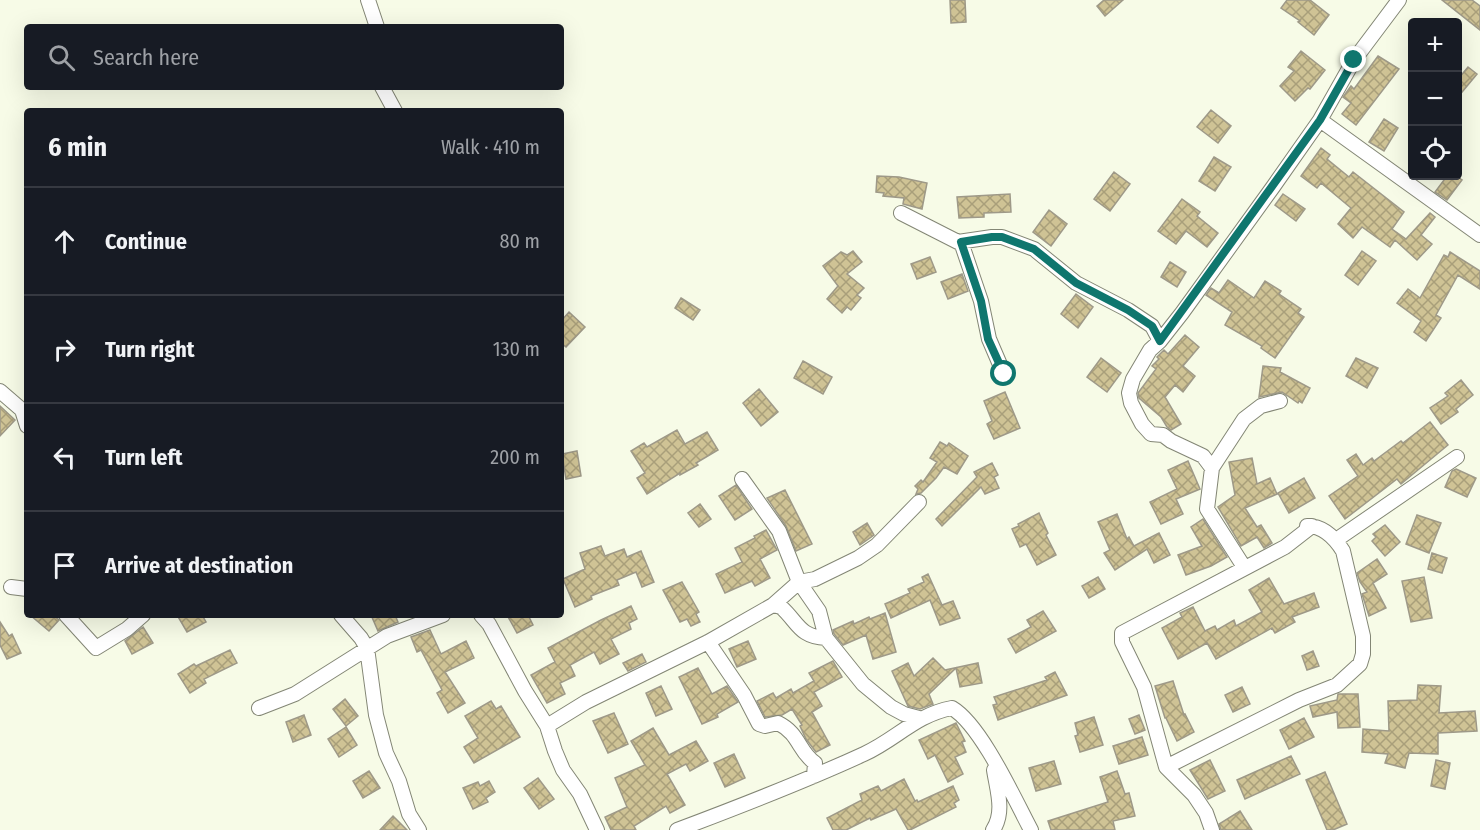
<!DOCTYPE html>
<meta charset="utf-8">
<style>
:root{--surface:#171b24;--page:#20242c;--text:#f1f3f6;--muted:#9ea1a6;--line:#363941}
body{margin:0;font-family:"Fira Sans Condensed",sans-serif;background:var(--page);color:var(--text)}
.controls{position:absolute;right:18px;top:18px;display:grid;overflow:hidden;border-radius:6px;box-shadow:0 6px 24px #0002}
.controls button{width:54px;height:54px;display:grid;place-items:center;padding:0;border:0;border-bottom:2px solid var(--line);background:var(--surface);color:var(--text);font:30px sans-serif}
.stop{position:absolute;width:18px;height:18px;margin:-14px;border:4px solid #0f766e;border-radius:50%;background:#fff}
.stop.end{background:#0f766e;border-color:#fff;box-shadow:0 2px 6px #0008}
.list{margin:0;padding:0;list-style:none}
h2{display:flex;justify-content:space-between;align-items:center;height:78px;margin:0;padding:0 24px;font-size:26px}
h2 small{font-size:20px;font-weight:400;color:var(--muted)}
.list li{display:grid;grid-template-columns:39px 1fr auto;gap:18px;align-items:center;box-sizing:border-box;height:108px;padding:0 24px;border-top:2px solid var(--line)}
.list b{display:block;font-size:22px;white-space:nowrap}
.list em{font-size:20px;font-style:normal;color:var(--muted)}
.icon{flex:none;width:33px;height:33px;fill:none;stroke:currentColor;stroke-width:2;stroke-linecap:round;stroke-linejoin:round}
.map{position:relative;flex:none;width:1480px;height:830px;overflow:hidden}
.search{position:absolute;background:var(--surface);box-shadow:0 6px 24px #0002;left:24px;top:24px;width:540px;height:66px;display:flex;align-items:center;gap:15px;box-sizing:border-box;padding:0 21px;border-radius:6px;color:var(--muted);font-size:22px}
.panel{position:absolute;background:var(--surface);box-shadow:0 6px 24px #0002;left:24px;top:108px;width:540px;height:510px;border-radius:6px}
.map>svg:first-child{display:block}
.building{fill:url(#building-cross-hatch);stroke:#9e9988;stroke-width:1.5}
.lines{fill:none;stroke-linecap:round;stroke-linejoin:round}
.street-casing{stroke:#838675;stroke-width:16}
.street{stroke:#fff;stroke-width:14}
.route{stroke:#0f766e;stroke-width:8}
</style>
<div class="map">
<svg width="1480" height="830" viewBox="0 0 1480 830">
<defs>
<pattern id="building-cross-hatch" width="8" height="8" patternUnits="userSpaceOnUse" patternTransform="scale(1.5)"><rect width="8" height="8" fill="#cfc395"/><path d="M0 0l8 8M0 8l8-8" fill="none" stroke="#a99f7a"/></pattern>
</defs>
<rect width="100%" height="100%" fill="#f7fbe7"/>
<!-- building -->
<path class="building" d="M950,0H965L966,22L951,23Z
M1104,0H1123L1105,16L1097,6Z
M1287,0H1310L1329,15L1314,35L1298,22L1300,21L1281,8Z
M1442,0H1472L1480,6V30Z
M1301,51L1325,70L1310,89L1308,88L1295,101L1280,86L1294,71L1288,67Z
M1378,56L1399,69L1356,125L1342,114L1351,103L1343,97L1351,86L1354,89Z
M1468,67L1477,74L1458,97V79Z
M1211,110L1231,126L1218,143L1197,127Z
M1384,119L1398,128L1384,151L1369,142Z
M1321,148L1330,155L1327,159L1349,177L1353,172L1404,212L1392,229L1406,239L1430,213L1435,217L1421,235L1432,244L1417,260L1395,240L1390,247L1362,227L1353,238L1338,224L1351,208L1321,183L1317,188L1301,176Z
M1214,157L1231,167L1215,191L1199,181Z
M1114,172L1130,184L1110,211L1094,199Z
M877,176L899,177L927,183L922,209L903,204L904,198L883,196L884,193L876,192Z
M1447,176H1456L1462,180L1447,200L1435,192Z
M1010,194L1011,212L984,213V217L959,218L957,197Z
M1283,194L1305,209L1296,221L1275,205Z
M1182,199L1200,212L1197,216L1218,233L1207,247L1186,231L1176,244L1158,231Z
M1049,210L1067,224L1051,246L1033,232Z
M853,251L862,262L847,274L864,288L857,295L861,298L851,310L847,307L842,313L827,299L838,286L823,266L841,252L847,255Z
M1362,251L1376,261L1358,285L1345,275Z
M1450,252L1480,271V289L1458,275L1436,315L1441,318L1426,341L1414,332L1421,321L1397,303L1408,289L1420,298L1444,255L1448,257Z
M930,257L936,272L917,279L911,264Z
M1170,262L1186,272L1177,287L1161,277Z
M962,274L968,291L948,299L941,282Z
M1228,280L1254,298L1265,281L1281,291L1279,294L1301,309L1298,313L1304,317L1275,358L1261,348L1262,346L1225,325L1232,312L1206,295L1211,288L1219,293Z
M1076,294L1093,307L1078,328L1061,314Z
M681,298L700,310L693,320L675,308Z
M569,312L585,327L566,347L561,343V321Z
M1185,335L1199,347L1183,366L1195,376L1183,392L1175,385L1165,397L1181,424L1171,430L1167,427L1161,417L1139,398L1138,393L1156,369L1152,366L1159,359L1157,357L1164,350L1168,354Z
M1101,358L1121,373L1107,392L1087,377Z
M1356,358L1378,368L1367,388L1346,376Z
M803,361L832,377L823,394L794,378Z
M1263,366L1281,368L1280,372L1310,388L1302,403L1299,401L1298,403L1282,392L1259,397Z
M1461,380L1473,395L1456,409L1458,412L1441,424L1430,408L1448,396L1445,393Z
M759,389L778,412L761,426L743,403Z
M1005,392L1020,428L994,439L987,424L992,421L984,401Z
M0,406L15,420L0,436Z
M1430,422L1448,445L1401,484L1397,479L1345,519L1329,496L1358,476L1347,460L1356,454L1363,465L1372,458L1374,461L1401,441L1403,443Z
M677,430L685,444L707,432L718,450L696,463L698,465L680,475V473L647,494L637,478L645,473L631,451L644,443L647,447Z
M940,442L947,446L949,443L968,456L957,474L944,467L936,478L921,493L916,494L918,489L915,486L921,480L923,482L937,462L930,458Z
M577,451L581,476L566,479L562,454Z
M1252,458L1257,484L1270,478L1277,494L1245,508L1257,527L1261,525L1272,543L1264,548L1257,537L1241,546L1218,507L1235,495L1229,462Z
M1188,461L1200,489L1176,499L1183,514L1161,524L1150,502L1177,489L1168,470Z
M992,463L998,475L994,477L999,488L985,494L981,487L942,526L936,519L977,477L974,472Z
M1456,469L1476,478L1467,497L1445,487L1452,471Z
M1304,478L1315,498L1289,513L1278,493Z
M736,485L752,509L735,520L719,496Z
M785,490L812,544L796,551L786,526L767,498Z
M700,504L711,519L699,527L688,513Z
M1039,513L1048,533L1046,535L1056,555L1037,565L1026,544L1020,547L1012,529L1019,526L1018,524Z
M1117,514L1127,539L1129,537L1134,546L1159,533L1170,555L1154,563L1147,549L1115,570L1104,553L1110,550L1098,522Z
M1417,515L1441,523L1429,553L1406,544Z
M1203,519L1227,557L1211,566L1186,575L1178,555L1202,546L1191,527Z
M867,523L874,535L860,545L853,532Z
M1385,525L1400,542L1385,556L1372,541L1376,537L1373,534Z
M766,530L777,550L760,559L770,578L755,586L752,581L725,593L716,574L742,562L735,548L755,538L754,536Z
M601,546L605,556L624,549L627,557L641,551L654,582L642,587L636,572L617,580L619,585L591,596L592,599L575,607L563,579L585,569L580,553Z
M1432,553L1447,558L1442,573L1428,569Z
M1377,559L1387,574L1373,583L1386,608L1369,616L1362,594L1367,592L1360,582L1357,573Z
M928,574L942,605L953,601L960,618L940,625L930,600L891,618L885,604L910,593L908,589L924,582L922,577Z
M1098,577L1105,589L1089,598L1082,586Z
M1424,577L1432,618L1411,622L1402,581Z
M1269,578L1284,604L1314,593L1319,607L1292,617L1295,622L1275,633L1272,628L1216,659L1207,643L1178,659L1162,628L1182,617L1180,613L1193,607L1205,631L1215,626L1217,630L1234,620L1236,626L1262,612L1249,590Z
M682,582L699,612L696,614L700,622L691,626L687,619L680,622L663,590Z
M631,606L637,619L629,623L631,629L611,639L619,654L600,664L594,652L570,665L575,676L560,683L565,694L547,703L531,675L555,662L548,648L601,620Z
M1043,611L1056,631L1016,653L1008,639L1031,627L1027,620Z
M885,613L896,652L873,659L866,635L843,645L834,634L833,630L853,621L854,624L869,617L870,619Z
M30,615H53L59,620L49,631Z
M177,615H202L206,622L187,632Z
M371,615H395L398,622L378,631Z
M507,615H528L533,625L517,633Z
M0,622L9,636L12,634L21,653L7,659L0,645Z
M143,627L153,643L132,654L125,641Z
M430,630L441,654L466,641L474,658L445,672L465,703L448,713L437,693L442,690L421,650L417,652L411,637Z
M748,641L756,659L737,667L729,649Z
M230,650L237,663L204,679L206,683L190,693L178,674L194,664L196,666Z
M1313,651L1319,666L1307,670L1302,656Z
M642,654L646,662L628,671L623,663Z
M933,658L945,670L978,663L982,683L960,687L956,668L929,694L933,704L920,709L908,706L892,671L908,663L914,676Z
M833,661L842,677L814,692L822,706L812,712L830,745L816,752L806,739L800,726L802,725L792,709L782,715L765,717L757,701L773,693L776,698L791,689L793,693L814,681L809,673Z
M698,668L712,694L727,686L738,702L717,714L718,717L702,724L679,677Z
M1055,672L1067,695L998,720L993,705L997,704L994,697L1047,680L1045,677Z
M1173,681L1184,715L1185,714L1194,732L1177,741L1166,718H1165L1155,686Z
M1418,685L1441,686L1439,713L1475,711L1477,731L1438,733V754L1409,753L1405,768L1385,763L1388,754L1362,752L1363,729L1389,731L1388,701L1417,700Z
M661,686L672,709L656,716L646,693Z
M1242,687L1250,704L1233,712L1225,695Z
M1338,694H1358L1360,727L1338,728L1337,712L1313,717L1310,706L1337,700Z
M345,699L358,716L346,726L333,709Z
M491,701L496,709L501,706L520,737L474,763L464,747L478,738L465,716Z
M614,713L628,744L608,753L593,721Z
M304,715L311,735L293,742L286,722Z
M1139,715L1145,730L1135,734L1129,719Z
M1094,717L1103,745L1080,752L1075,736L1078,735L1075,723Z
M1304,718L1314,737L1289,749L1280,730Z
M956,723L965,741L962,742L966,752L955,757L963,774L948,782L935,755L928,759L919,740Z
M346,727L357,745L339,757L328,739Z
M653,728L669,755L696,741L708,761L690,771L686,764L667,774L685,805L670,813L666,806L634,826L636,830H611L605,817L627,807L615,778L645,765L631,741Z
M1142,737L1148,755L1119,764L1113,746Z
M734,754L745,778L725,787L714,763Z
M1291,756L1300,774L1245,799L1237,780Z
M1210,760L1225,791L1208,799L1190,770Z
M1436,760L1450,763L1445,789L1431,786Z
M1054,761L1061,784L1036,791L1029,768Z
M369,771L380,788L363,798L353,781Z
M1117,771L1125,794L1129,793L1135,816L1113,821L1115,830H1051L1048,821L1108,802L1100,777Z
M1325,772L1347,824L1333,830H1327L1306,780Z
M538,778L554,799L539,809L524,788Z
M904,779L915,801L917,800L918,802L953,786L959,800L954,803L956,807L910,830H908L896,809L871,820L870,818L846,830H833L827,818L862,800L860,794L878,786L881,791Z
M489,781L495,792L486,798L488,802L473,809L463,788L478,782L480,786Z
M1240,811L1252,830H1221L1219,824Z
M393,816L407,830H380Z"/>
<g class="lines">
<!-- street casing -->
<g class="street-casing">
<path id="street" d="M368,0L377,27
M382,87L395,111
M1320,120L1480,235
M901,213L958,242L992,237H1002L1034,249L1076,283L1128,310L1152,326L1160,341
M961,242L981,301L989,339L1004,374
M0,391L22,410L27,426
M1212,468L1203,456L1171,441L1163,435L1151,434L1142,424L1131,403L1129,393L1133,379L1150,350L1160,341L1182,313L1273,187L1320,120L1354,60L1399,0
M742,479L779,531L799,582L819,611L826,638L863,684L891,707L904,714L919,718
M1336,540L1457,457
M1244,567L1207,509L1212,468L1244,419L1261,406L1280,401
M11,587L27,589
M773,605L781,607C798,622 799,637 826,638
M66,615L96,648L127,629L143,615
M341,615L361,638L367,648L376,715L386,753L399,781L409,814L419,830
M481,615L489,624L525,691L547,726
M708,642L744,695L759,724L765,726L778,723C800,734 798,751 815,763L814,776
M259,708L295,694L387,636L443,615
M1166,767L1299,700L1337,685L1360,664L1363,654V636L1343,551C1335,538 1324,526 1307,526
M597,830L580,794L563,770L555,751L547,726L586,702L708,642L773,605L799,582L815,579L858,558L877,545L919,502
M677,830C741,806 803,782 864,754C897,739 915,715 952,708C981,725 1014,798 1031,830
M993,830C1005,812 997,790 994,770
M1212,830L1206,813L1194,795L1166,767L1144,687L1122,642V633L1285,547L1312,526H1307"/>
</g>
<!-- street -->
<use href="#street" class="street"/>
</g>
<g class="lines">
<!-- route -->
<path class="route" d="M1004,374L988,339L981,301L961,242L992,237H1002L1034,249L1076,283L1128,310L1152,326L1160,341L1320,120L1354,60"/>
</g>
</svg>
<div class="controls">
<button>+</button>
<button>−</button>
<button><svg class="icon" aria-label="locate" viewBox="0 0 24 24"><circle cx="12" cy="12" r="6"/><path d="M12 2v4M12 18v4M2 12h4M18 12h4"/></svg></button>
</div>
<div class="stop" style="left:1004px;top:374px"></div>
<div class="stop end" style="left:1354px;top:60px"></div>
<div class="search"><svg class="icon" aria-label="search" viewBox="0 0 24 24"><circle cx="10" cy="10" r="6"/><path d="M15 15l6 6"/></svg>Search here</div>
<section class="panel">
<h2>6 min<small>Walk · 410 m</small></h2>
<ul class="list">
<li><svg class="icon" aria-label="ahead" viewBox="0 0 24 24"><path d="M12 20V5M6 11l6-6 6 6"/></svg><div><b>Continue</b></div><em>80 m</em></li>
<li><svg class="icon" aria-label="right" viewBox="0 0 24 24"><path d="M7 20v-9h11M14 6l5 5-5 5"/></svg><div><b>Turn right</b></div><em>130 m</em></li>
<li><svg class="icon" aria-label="left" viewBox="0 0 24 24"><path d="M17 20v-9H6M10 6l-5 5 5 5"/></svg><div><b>Turn left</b></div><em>200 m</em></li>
<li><svg class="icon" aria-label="arrive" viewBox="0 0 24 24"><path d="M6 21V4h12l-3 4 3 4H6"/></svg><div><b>Arrive at destination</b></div></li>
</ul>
</section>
</div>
